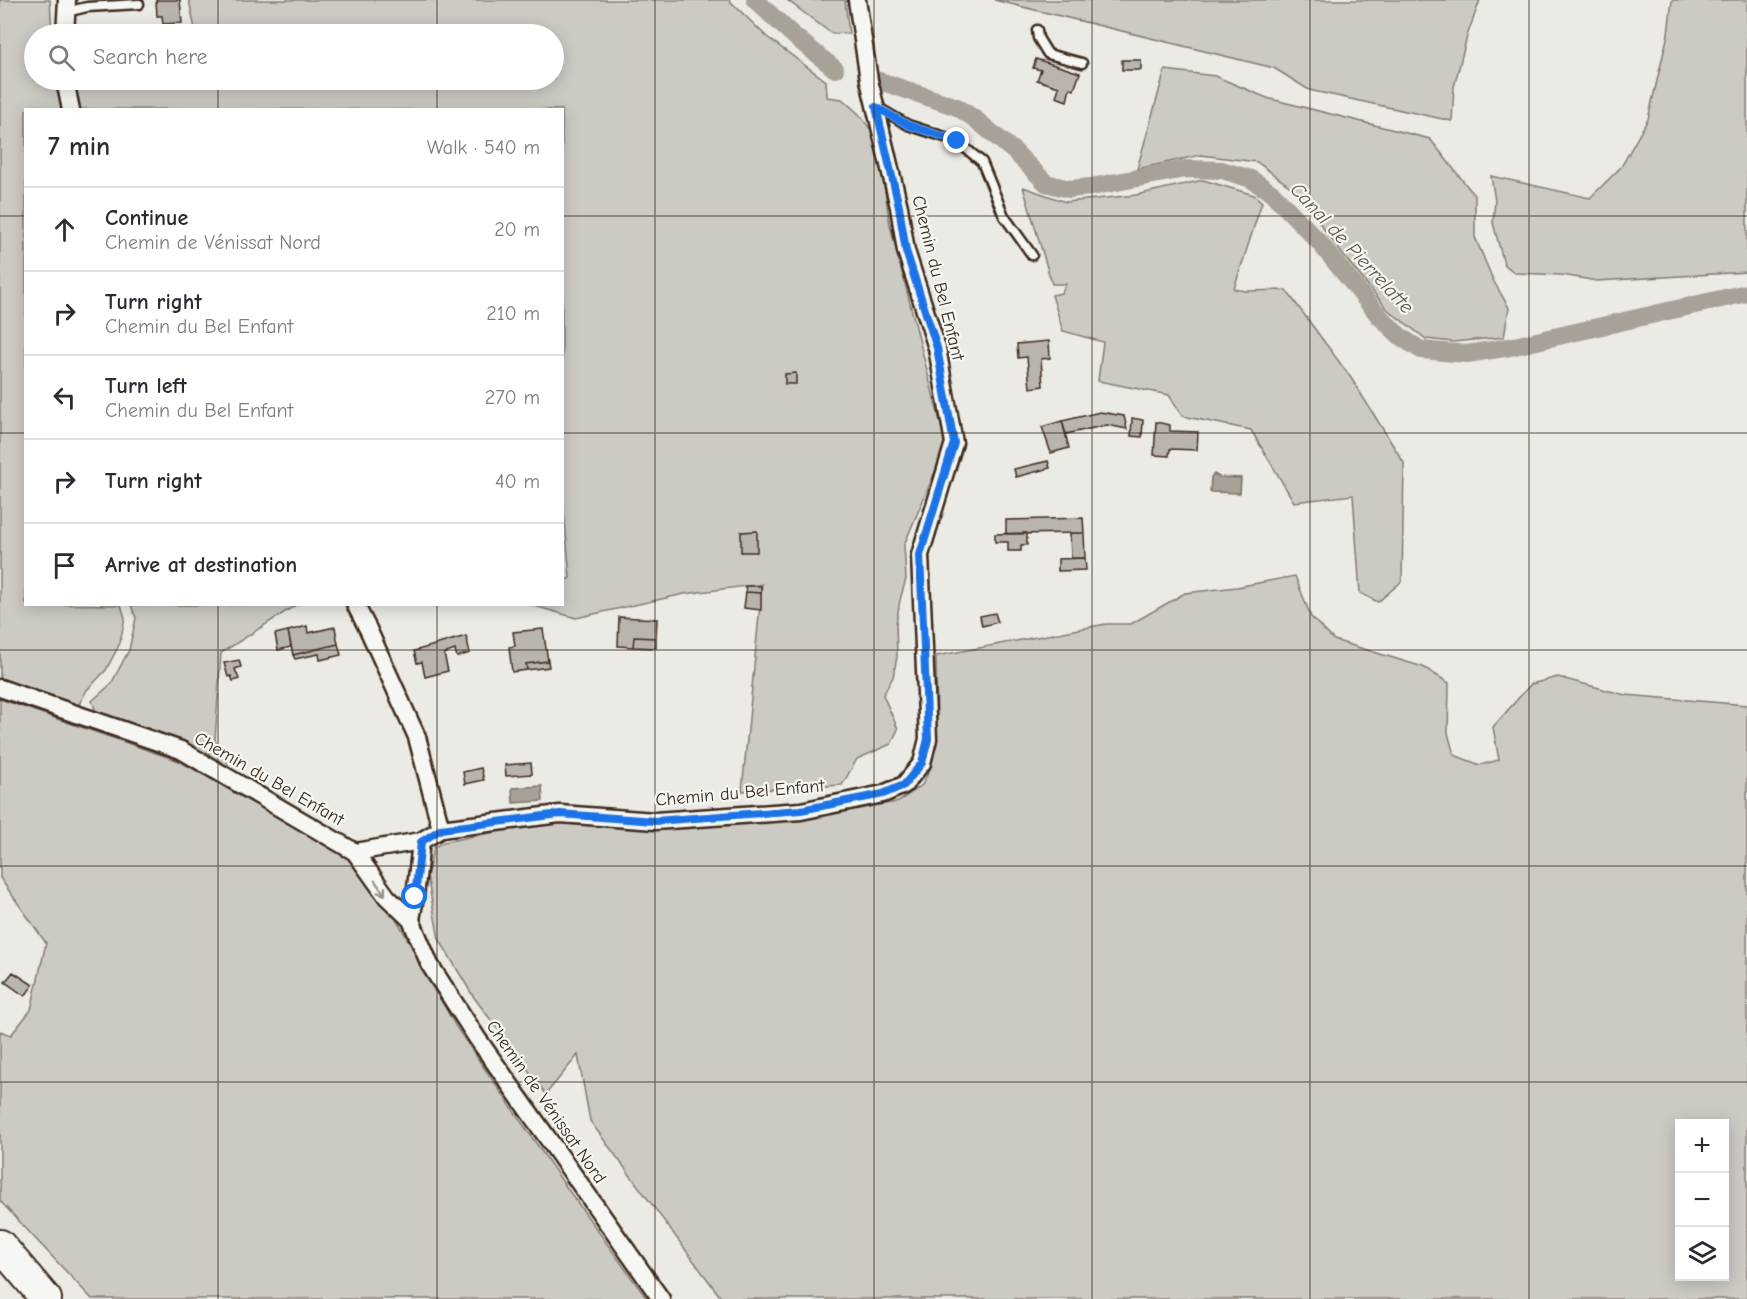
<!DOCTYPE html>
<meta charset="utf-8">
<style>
:root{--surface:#fff;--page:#f7f7f7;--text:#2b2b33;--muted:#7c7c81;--line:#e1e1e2}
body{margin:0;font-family:"Comic Neue",sans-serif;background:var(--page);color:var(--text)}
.controls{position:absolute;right:18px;bottom:18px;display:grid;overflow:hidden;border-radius:0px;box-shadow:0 3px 15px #0003}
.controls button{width:54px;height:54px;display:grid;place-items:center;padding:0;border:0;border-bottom:2px solid var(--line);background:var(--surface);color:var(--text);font:30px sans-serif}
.stop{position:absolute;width:18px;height:18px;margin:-14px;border:4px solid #1a73e8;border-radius:50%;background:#fff}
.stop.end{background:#1a73e8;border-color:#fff;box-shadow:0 2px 6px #0008}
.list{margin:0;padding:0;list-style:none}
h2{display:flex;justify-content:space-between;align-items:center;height:78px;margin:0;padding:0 24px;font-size:26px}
h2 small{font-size:20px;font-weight:400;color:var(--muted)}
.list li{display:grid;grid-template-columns:39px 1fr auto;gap:18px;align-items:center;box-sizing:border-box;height:84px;padding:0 24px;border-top:2px solid var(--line)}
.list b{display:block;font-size:22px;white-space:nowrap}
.list p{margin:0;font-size:20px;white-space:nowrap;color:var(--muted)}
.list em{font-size:20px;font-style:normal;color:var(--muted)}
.icon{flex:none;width:33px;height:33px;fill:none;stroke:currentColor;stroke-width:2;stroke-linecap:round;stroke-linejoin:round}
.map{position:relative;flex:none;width:1747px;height:1299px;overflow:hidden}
.search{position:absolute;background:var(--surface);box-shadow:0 3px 15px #0003;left:24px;top:24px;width:540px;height:66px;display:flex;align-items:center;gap:15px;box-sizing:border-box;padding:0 21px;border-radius:33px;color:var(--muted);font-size:22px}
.panel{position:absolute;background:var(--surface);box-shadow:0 3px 15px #0003;left:24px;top:108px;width:540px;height:498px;border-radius:0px}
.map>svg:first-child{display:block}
.green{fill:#cdcac4;stroke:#847a71;stroke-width:1.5;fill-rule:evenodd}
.water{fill:#a8a198;stroke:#7c7167;stroke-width:1.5}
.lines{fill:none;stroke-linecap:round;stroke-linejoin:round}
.canal{stroke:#a8a198;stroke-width:18}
.building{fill:#bab4ae;stroke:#3b2a1e;stroke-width:1.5}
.lane-casing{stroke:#3b2a1e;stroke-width:13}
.street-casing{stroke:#3b2a1e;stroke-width:21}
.highway-casing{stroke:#3b2a1e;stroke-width:34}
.lane{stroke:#f6f6f2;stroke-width:8}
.street{stroke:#f6f6f2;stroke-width:16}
.highway{stroke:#f6f6f2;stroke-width:30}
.oneway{stroke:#989088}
.route{stroke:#1a73e8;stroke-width:8}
.grid{fill:none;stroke:#3b2a1e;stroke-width:1.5;stroke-opacity:0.55}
.labels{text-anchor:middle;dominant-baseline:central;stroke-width:4.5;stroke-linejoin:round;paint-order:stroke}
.street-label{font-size:18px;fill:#3b2a1e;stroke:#f6f6f2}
.water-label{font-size:20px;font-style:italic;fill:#615449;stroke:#f6f6f2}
</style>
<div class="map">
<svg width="1747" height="1299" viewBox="0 0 1747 1299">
<rect width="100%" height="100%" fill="#ebeae5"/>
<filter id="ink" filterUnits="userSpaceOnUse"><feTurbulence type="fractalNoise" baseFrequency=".0167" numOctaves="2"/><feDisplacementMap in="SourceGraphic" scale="12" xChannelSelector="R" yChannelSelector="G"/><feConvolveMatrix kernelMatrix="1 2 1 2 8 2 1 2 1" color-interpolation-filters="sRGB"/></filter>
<g filter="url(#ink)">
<!-- green -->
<path class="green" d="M0,0H50L52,34H34V80H54L62,109L26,110V604L121,605L125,618L120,643L106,670L87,690L78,706L0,681Z
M189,0H729L767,37L826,81L827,97L842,99L859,114L877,138L890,225L946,445L942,460L935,472L904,545L906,579L900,600L896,624L897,657L893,677L883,695L898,729L891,744L857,759L842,785L742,791L762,584L684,594L576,618L531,605L562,604L563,581L570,578L562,489V110L76,109L72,80H107L110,82L171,80H554V34H196Z
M787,0H845L849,34L831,33Z
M994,0H1480L1467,36L1454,87L1452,121L1309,90L1274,68Z
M1672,0H1747V272L1597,281L1562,275L1515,273L1504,264L1493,223L1495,201L1491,176L1590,198L1621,167L1648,119L1668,34Z
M1165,70L1215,76L1267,98L1430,139L1475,196V237L1493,280L1509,308L1504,337L1453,342L1426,339L1388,310L1342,254L1297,192L1257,162L1201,155L1137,169Z
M1203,180L1254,195L1262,202L1234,289L1246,291L1286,290L1351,378L1404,463L1402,581L1378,602L1360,593L1353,495L1294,502L1251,430L1182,416L1169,395L1098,381L1103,342L1063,331L1052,295L1061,293L1066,284H1052L1023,187L1066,202L1136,195Z
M1295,576L1311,617L1334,640L1423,667L1449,683L1448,733L1454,755L1480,765L1499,760L1493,727L1531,684L1558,677L1625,695L1747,705V1299H722L590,1121L578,1055L546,1094L473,996L439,939L427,876L434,847L444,842L573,817L838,810L898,802L922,785L932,765L937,725L936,656L1106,624H1131L1185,593L1237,587ZM1680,1124H1724V1276H1680Z
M131,605H296L221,653L215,740L234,775L180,745L96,712L92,701L111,684L129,650L136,618Z
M0,699L179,761L346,855L393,913L456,1027L569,1191L647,1299H92L0,1201V1031L11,1035L31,1010L46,943L0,878Z"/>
<!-- water -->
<path class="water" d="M1214,474L1219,477L1241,478L1240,493L1210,492L1211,477Z
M542,786L543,801L513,803L512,788Z"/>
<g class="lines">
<!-- canal -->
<path class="canal" d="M755,0L794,36L835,69
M880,81L957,107L975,119L1015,152L1046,183L1069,189L1091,187L1185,169L1222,170L1251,179L1273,194L1319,242L1380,317L1401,337L1421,350L1467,354L1510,347L1747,293"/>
</g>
<!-- building -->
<path class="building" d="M156,0H180L182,23L163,24L162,16H157Z
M1036,59L1080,73L1074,90L1070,88L1067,101L1056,97L1059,87L1037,80L1041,70L1033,68Z
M1122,60H1141V70H1122Z
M1049,341L1050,358L1041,359L1043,386L1030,388L1027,357L1018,358L1017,344Z
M796,373V384H785V374Z
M1100,412L1124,416L1127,429L1107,425L1066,434L1062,421Z
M1132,418L1143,420L1142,437L1131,436Z
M1062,421L1069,448L1051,453L1042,427Z
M1156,422L1170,425V431L1198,432L1197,450L1170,449L1169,456L1154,455Z
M1048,461L1050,468L1016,477L1014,469Z
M1083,518L1084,533L1006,534V520Z
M757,531V552H741V532Z
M1027,533V545H1021V551H1008V542H995V534Z
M1070,533H1084L1085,558H1071Z
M1085,558L1086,570L1058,571V559Z
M745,586H761V593L746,592Z
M746,592L761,593V610L744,608Z
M995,613L998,622L982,626L980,616Z
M619,617L657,619L656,638L634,637L633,647L618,646Z
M307,626L308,633L335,627L338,644L293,655L288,631Z
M543,629L548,661L526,664L527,670L512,672L509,647L515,646L513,632Z
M288,631L291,647L278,650L275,634Z
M466,636L470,653L457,657L455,650L444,654L448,671L425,677L422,662L417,663L414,651Z
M634,637L656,638V648L633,647Z
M338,644L341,655L320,660L319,654L295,659L293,655Z
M239,660L241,667L235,669L239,679L233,681L231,676L228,677L224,663Z
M548,661L549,667L527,670L526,664Z
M531,763L532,774L506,776L505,765Z
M481,768L484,780L465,784L463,772Z
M13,972L33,985L25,996L5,982Z"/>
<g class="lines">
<!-- lane casing -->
<g class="lane-casing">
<path id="lane" d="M66,12L87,7L139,4
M1037,30L1038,38L1048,54L1082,63
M877,107L908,125L957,141L982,162L1004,216L1032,255"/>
</g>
<!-- street casing -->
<g class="street-casing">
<path id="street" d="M65,34L67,0
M65,80L71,110
M355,604L368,629L417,737L441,829
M0,688L181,750L355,852L421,841L441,829L560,814L655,821L801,811L883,794L904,785L922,763L928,739L920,555L954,443L937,348L906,251L899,207L869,80L857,0
M355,852L387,897L411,920L430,965L477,1038L661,1299
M411,920L415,897L421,841"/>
</g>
<!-- highway casing -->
<g class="highway-casing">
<path id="highway" d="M0,1245L46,1299"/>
</g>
<!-- lane -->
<use href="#lane" class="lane"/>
<!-- street -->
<use href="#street" class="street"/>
<!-- highway -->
<use href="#highway" class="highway"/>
</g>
<!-- one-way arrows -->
<defs><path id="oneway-shaft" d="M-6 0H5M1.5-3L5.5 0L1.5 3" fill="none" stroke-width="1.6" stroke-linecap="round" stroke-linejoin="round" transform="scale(1.5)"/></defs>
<use class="oneway" href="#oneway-shaft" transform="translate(380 888) rotate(55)"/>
</g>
<g class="lines" filter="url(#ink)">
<!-- route -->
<path class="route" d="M415,897L421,842L441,829L560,814L655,821L801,810L883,794L904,785L922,763L928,739L920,555L954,443L937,348L906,251L899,207L876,107L908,125L957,141"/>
</g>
<!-- grid -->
<path class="grid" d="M218,0V34M437,0V34M655,0V1299M874,0V1299M1092,0V1299M1310,0V1299M1529,0V1299M218,80V110M437,80V110M0,216H26M562,216H1747M0,433H26M562,433H1747M218,604V1299M437,604V1299M0,650H1747M0,866H1747M0,1082H1747"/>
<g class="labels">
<!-- street labels -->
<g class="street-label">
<text transform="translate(938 278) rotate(76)">Chemin du Bel Enfant</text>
<text transform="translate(269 779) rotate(30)">Chemin du Bel Enfant</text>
<text transform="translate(740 793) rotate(-5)">Chemin du Bel Enfant</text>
<text transform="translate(546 1102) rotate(55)">Chemin de Vénissat Nord</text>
</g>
<!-- water labels -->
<g class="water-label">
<text transform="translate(1352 248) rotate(47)">Canal de Pierrelatte</text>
</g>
</g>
</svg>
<div class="controls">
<button>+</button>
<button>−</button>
<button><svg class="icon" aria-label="layers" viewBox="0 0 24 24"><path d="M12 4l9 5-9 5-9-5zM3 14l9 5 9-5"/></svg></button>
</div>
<div class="stop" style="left:415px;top:897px"></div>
<div class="stop end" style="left:957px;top:141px"></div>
<div class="search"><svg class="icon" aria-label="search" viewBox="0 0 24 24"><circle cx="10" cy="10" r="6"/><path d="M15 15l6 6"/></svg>Search here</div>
<section class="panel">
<h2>7 min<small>Walk · 540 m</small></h2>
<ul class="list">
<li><svg class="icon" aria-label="ahead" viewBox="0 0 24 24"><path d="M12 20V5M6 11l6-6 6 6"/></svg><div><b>Continue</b><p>Chemin de Vénissat Nord</p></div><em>20 m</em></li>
<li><svg class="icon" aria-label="right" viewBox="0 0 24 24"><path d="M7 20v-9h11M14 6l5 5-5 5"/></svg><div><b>Turn right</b><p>Chemin du Bel Enfant</p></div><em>210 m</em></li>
<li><svg class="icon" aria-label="left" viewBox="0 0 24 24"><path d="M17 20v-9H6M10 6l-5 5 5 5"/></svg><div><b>Turn left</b><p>Chemin du Bel Enfant</p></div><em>270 m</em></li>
<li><svg class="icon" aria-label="right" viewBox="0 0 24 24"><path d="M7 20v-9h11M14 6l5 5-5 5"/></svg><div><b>Turn right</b></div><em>40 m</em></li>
<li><svg class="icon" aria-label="arrive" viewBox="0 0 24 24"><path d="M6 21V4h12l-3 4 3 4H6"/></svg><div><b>Arrive at destination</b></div></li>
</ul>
</section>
</div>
